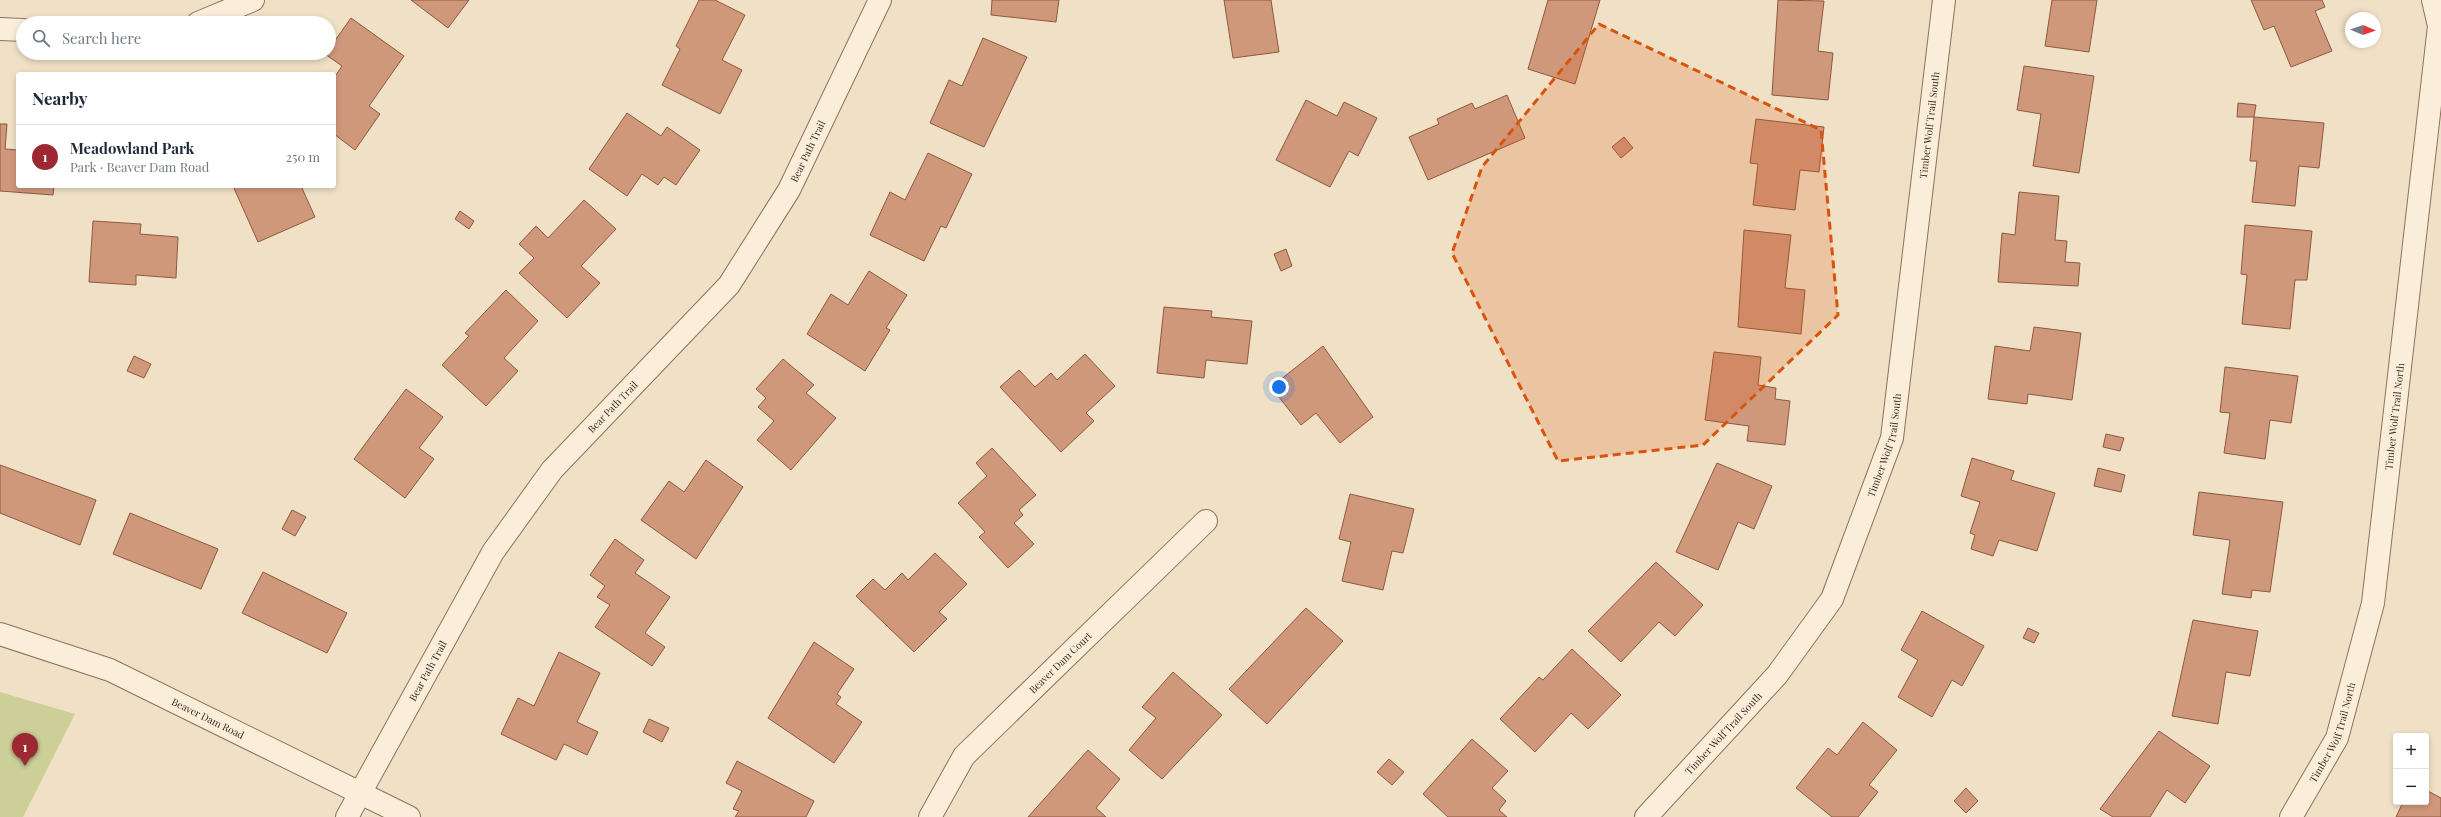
<!DOCTYPE html>
<meta charset="utf-8">
<style>
:root{--surface:#fff;--page:#f2f2f3;--text:#1f2937;--muted:#747a83;--line:#e0e1e3;--accent:#9e2831}
body{margin:0;font-family:"Playfair Display",serif;background:var(--page);color:var(--text)}
.controls{position:absolute;right:12px;bottom:12px;display:grid;overflow:hidden;border-radius:4px;box-shadow:0 2px 6px #0003}
.controls button{width:36px;height:36px;display:grid;place-items:center;padding:0;border:0;border-bottom:1px solid var(--line);background:var(--surface);color:var(--text);font:20px sans-serif}
.compass{position:absolute;left:2345px;top:12px;width:36px;height:36px;border-radius:50%;background:var(--surface);box-shadow:0 2px 6px #0003;rotate:92deg}
.you{position:absolute;left:1279px;top:387px;width:14px;height:14px;margin:-10px;border:3px solid #fff;border-radius:50%;background:#1a73e8;box-shadow:0 0 0 6px #1a73e833}
.badge{display:grid;place-items:center;width:26px;height:26px;border-radius:50%;background:var(--accent);color:#fff;font-size:13px;font-weight:700}
.pin{position:absolute;translate:-50% -33px;filter:drop-shadow(0 1px 2px #0008)}
.pin::after{content:'';position:absolute;top:21px;width:14px;height:12px;background:inherit;clip-path:polygon(0 0,100% 0,50% 100%)}
.list{margin:0;padding:0;list-style:none}
h2{display:flex;justify-content:space-between;align-items:center;height:52px;margin:0;padding:0 16px;font-size:17px}
h2 small{font-size:13px;font-weight:400;color:var(--muted)}
.list li{display:grid;grid-template-columns:26px 1fr auto;gap:12px;align-items:center;box-sizing:border-box;height:64px;padding:0 16px;border-top:1px solid var(--line)}
.list b{display:block;font-size:15px;white-space:nowrap}
.list p{margin:0;font-size:13px;white-space:nowrap;color:var(--muted)}
.list em{font-size:13px;font-style:normal;color:var(--muted)}
.icon{flex:none;width:22px;height:22px;fill:none;stroke:currentColor;stroke-width:2;stroke-linecap:round;stroke-linejoin:round}
.map{position:relative;flex:none;width:2441px;height:817px;overflow:hidden}
.search{position:absolute;background:var(--surface);box-shadow:0 2px 6px #0003;left:16px;top:16px;width:320px;height:44px;display:flex;align-items:center;gap:10px;box-sizing:border-box;padding:0 14px;border-radius:22px;color:var(--muted);font-size:15px}
.panel{position:absolute;background:var(--surface);box-shadow:0 2px 6px #0003;left:16px;top:72px;width:320px;height:116px;border-radius:4px}
.map>svg:first-child{display:block}
.green{fill:#cdcf99}
.building{fill:#d0987b;stroke:#8d593f}
.lines{fill:none;stroke-linecap:round;stroke-linejoin:round}
.minor-casing{stroke:#8d725b;stroke-width:24}
.minor{stroke:#faeeda;stroke-width:22}
.marked{fill:#d7540e;fill-opacity:0.2;stroke:#d7540e;stroke-width:3;stroke-dasharray:8 5;stroke-linejoin:round}
.labels{text-anchor:middle;dominant-baseline:central;stroke-width:3;stroke-linejoin:round;paint-order:stroke}
.street-label{font-size:10px;fill:#3c2b1f;stroke:#f7ebd6}
</style>
<div class="map">
<svg width="2441" height="817" viewBox="0 0 2441 817">
<rect width="100%" height="100%" fill="#f0e1c6"/>
<!-- green -->
<path class="green" d="M0,692L75,714L23,817H0Z"/>
<!-- building -->
<path class="building" d="M411,0H469L448,28Z
M699,0H715L745,15L722,60L742,70L720,114L662,85L680,49L676,46Z
M992,0H1059L1056,22L991,15Z
M1224,0H1271L1279,52L1233,58Z
M1548,0H1600L1575,84L1528,69Z
M1778,0L1824,1L1818,51L1833,53L1828,100L1772,95Z
M2052,0H2097L2089,52L2045,46Z
M2251,0H2322L2325,7L2315,11L2332,51L2291,67L2274,26L2264,30Z
M351,18L404,56L369,106L380,114L355,150L334,134V78L342,66L325,54L329,53V49Z
M983,38L1027,57L984,147L930,123L949,80L962,86Z
M2024,66L2094,76L2079,173L2033,166L2041,114L2017,110Z
M1507,95L1525,138L1428,180L1409,137L1439,124L1437,119L1472,103L1475,109Z
M1306,100L1337,116L1344,102L1377,118L1358,156L1349,151L1330,187L1276,160Z
M2238,103L2256,105L2254,117H2237Z
M627,113L661,136L667,127L700,150L676,185L664,177L658,185L642,174L627,196L589,169Z
M2254,117L2324,123L2319,168L2299,166L2295,206L2252,202L2257,161H2250Z
M1756,119L1824,127L1819,172L1800,170L1795,210L1753,205L1758,164L1750,163Z
M0,124H7L5,149L18,150V186H54L53,195L0,191Z
M1624,137L1633,148L1621,158L1612,147Z
M928,153L972,174L946,228L941,226L924,261L870,235L890,192L905,200Z
M233,186H301L315,217L258,242Z
M2019,192L2059,196L2055,240L2067,241L2065,262L2080,263L2078,286L1998,282L2002,233L2015,235Z
M584,200L616,229L581,266L600,283L567,318L519,273L534,258L519,244L536,226L548,238Z
M460,211L474,221L469,229L455,219Z
M93,221L141,224L140,234L178,237L176,278L136,275V285L89,282Z
M2245,225L2312,231L2307,280H2295L2290,329L2242,324L2247,275L2241,274Z
M1744,230L1791,235L1785,288L1805,290L1801,334L1738,327Z
M1286,249L1292,266L1281,271L1274,254Z
M869,271L907,295L886,328L890,330L865,371L807,334L831,294L848,305Z
M506,290L538,321L504,358L518,371L486,406L442,365L469,336L465,333Z
M1164,307L1212,311L1211,317L1252,321L1247,364L1206,360L1204,378L1157,373Z
M2034,327L2081,333L2072,400L2028,394L2027,404L1988,399L1995,346L2030,351Z
M1323,346L1373,417L1340,443L1316,413L1301,425L1271,387Z
M1714,352L1761,357L1758,385L1776,388L1775,399L1790,401L1785,445L1747,441L1749,426L1705,420Z
M1085,354L1115,386L1086,413L1094,421L1061,452L1000,387L1019,370L1035,387L1051,373L1057,380Z
M134,356L151,364L144,378L127,371Z
M783,359L814,385L806,393L836,418L791,470L757,440L774,421L758,407L766,398L756,389Z
M2225,367L2298,376L2291,423L2270,420L2265,459L2224,453L2230,413L2220,412Z
M406,389L443,417L419,448L434,459L405,498L354,459Z
M2106,434L2124,438L2120,451L2103,447Z
M992,448L1036,495L1019,510L1023,515L1014,523L1034,544L1008,568L979,537L985,532L958,503L987,476L976,463Z
M1972,458L2014,471L2011,480L2055,493L2037,551L1999,540L1993,556L1971,549L1975,535L1970,533L1980,502L1961,496Z
M706,460L743,487L696,559L641,520L669,481L684,492Z
M1717,463L1772,486L1754,529L1738,522L1718,570L1676,552Z
M0,465L96,500L80,545L0,513Z
M2098,468L2125,475L2121,492L2094,486Z
M2199,492L2283,502L2270,592L2252,590L2251,598L2222,594L2230,540L2193,535Z
M1350,494L1414,509L1403,553L1392,551L1383,590L1342,581L1351,542L1339,539Z
M292,510L306,517L295,536L282,529Z
M130,513L218,549L201,589L113,554Z
M615,539L644,560L635,573L670,597L645,633L665,647L652,666L595,627L610,605L597,597L605,586L590,575Z
M935,553L967,584L939,612L947,619L914,652L856,596L873,579L885,590L902,573L908,580Z
M1656,562L1703,605L1675,636L1659,622L1621,662L1588,631Z
M263,572L347,613L327,653L242,613Z
M1306,608L1343,641L1267,724L1229,689Z
M1922,611L1984,646L1962,686L1952,680L1932,717L1898,697L1918,660L1901,650Z
M2193,620L2258,631L2250,676L2226,672L2218,724L2172,716Z
M2028,628L2039,633L2034,643L2023,638Z
M814,642L854,669L837,694L841,697L836,704L862,722L834,763L768,718Z
M1572,649L1621,695L1588,729L1571,713L1535,752L1500,719L1539,677L1543,680Z
M559,652L600,673L577,722L598,732L587,755L564,744L556,760L501,734L518,698L534,706Z
M1173,672L1222,715L1162,779L1129,750L1156,718L1142,707Z
M649,719L669,728L662,742L643,732Z
M1863,722L1897,750L1869,785L1878,792L1858,817H1832L1796,788L1828,748L1837,755Z
M2159,731L2210,766L2185,803L2167,790L2150,817H2113L2100,809Z
M1472,739L1508,771L1492,788L1506,801L1499,810L1507,817H1448L1423,794Z
M1088,750L1120,779L1096,808L1106,817H1028Z
M1389,759L1404,772L1392,785L1377,772Z
M737,761L814,801L806,817H735L739,811L733,809L742,791L726,783Z
M1966,788L1978,801L1966,813L1954,801Z
M2426,790L2441,798V817H2396L2403,802H2426Z"/>
<g class="lines">
<!-- minor casing -->
<g class="minor-casing">
<g id="minor">
<path d="M198,23L253,0"/>
<path d="M0,29L23,30"/>
<path id="s1" d="M0,634L110,670L409,817"/>
<path id="s2" d="M347,817L493,552L552,470L729,285L789,190L880,0"/>
<path id="s3" d="M930,817L964,756L1206,521"/>
<path id="s4" d="M1646,817L1777,675L1832,599L1892,438L1944,0"/>
<path id="s5" d="M2291,817L2337,738L2373,603L2439,26L2433,0"/>
</g>
</g>
<!-- minor -->
<use href="#minor" class="minor"/>
</g>
<!-- marked area -->
<path class="marked" d="M1599,24L1821,130L1838,315L1703,445L1558,461L1452,253L1482,167Z"/>
<g class="labels">
<!-- street labels -->
<g class="street-label">
<text stroke="none"><textPath href="#s4" startOffset="774">Timber Wolf Trail South</textPath></text>
<text stroke="none"><textPath href="#s2" startOffset="815">Bear Path Trail</textPath></text>
<text stroke="none"><textPath href="#s2" startOffset="491">Bear Path Trail</textPath></text>
<text stroke="none"><textPath href="#s5" startOffset="419">Timber Wolf Trail North</textPath></text>
<text stroke="none"><textPath href="#s4" startOffset="450">Timber Wolf Trail South</textPath></text>
<text stroke="none"><textPath href="#s3" startOffset="204">Beaver Dam Court</textPath></text>
<text stroke="none"><textPath href="#s2" startOffset="167">Bear Path Trail</textPath></text>
<text stroke="none"><textPath href="#s1" startOffset="225">Beaver Dam Road</textPath></text>
<text stroke="none"><textPath href="#s5" startOffset="95">Timber Wolf Trail North</textPath></text>
<text stroke="none"><textPath href="#s4" startOffset="114">Timber Wolf Trail South</textPath></text>
</g>
</g>
</svg>
<div class="controls">
<button>+</button>
<button>−</button>
</div>
<svg class="compass" viewBox="-18 -18 36 36"><path d="M0-13l5 13h-10z" fill="#e53935"/><path d="M0 13l5-13h-10z" fill="#747a83"/></svg>
<div class="you"></div>
<div class="pin badge" style="left:25px;top:766px">1</div>
<div class="search"><svg class="icon" aria-label="search" viewBox="0 0 24 24"><circle cx="10" cy="10" r="6"/><path d="M15 15l6 6"/></svg>Search here</div>
<section class="panel">
<h2>Nearby<small></small></h2>
<ul class="list">
<li><span class="badge">1</span><div><b>Meadowland Park</b><p>Park · Beaver Dam Road</p></div><em>250 m</em></li>
</ul>
</section>
</div>
